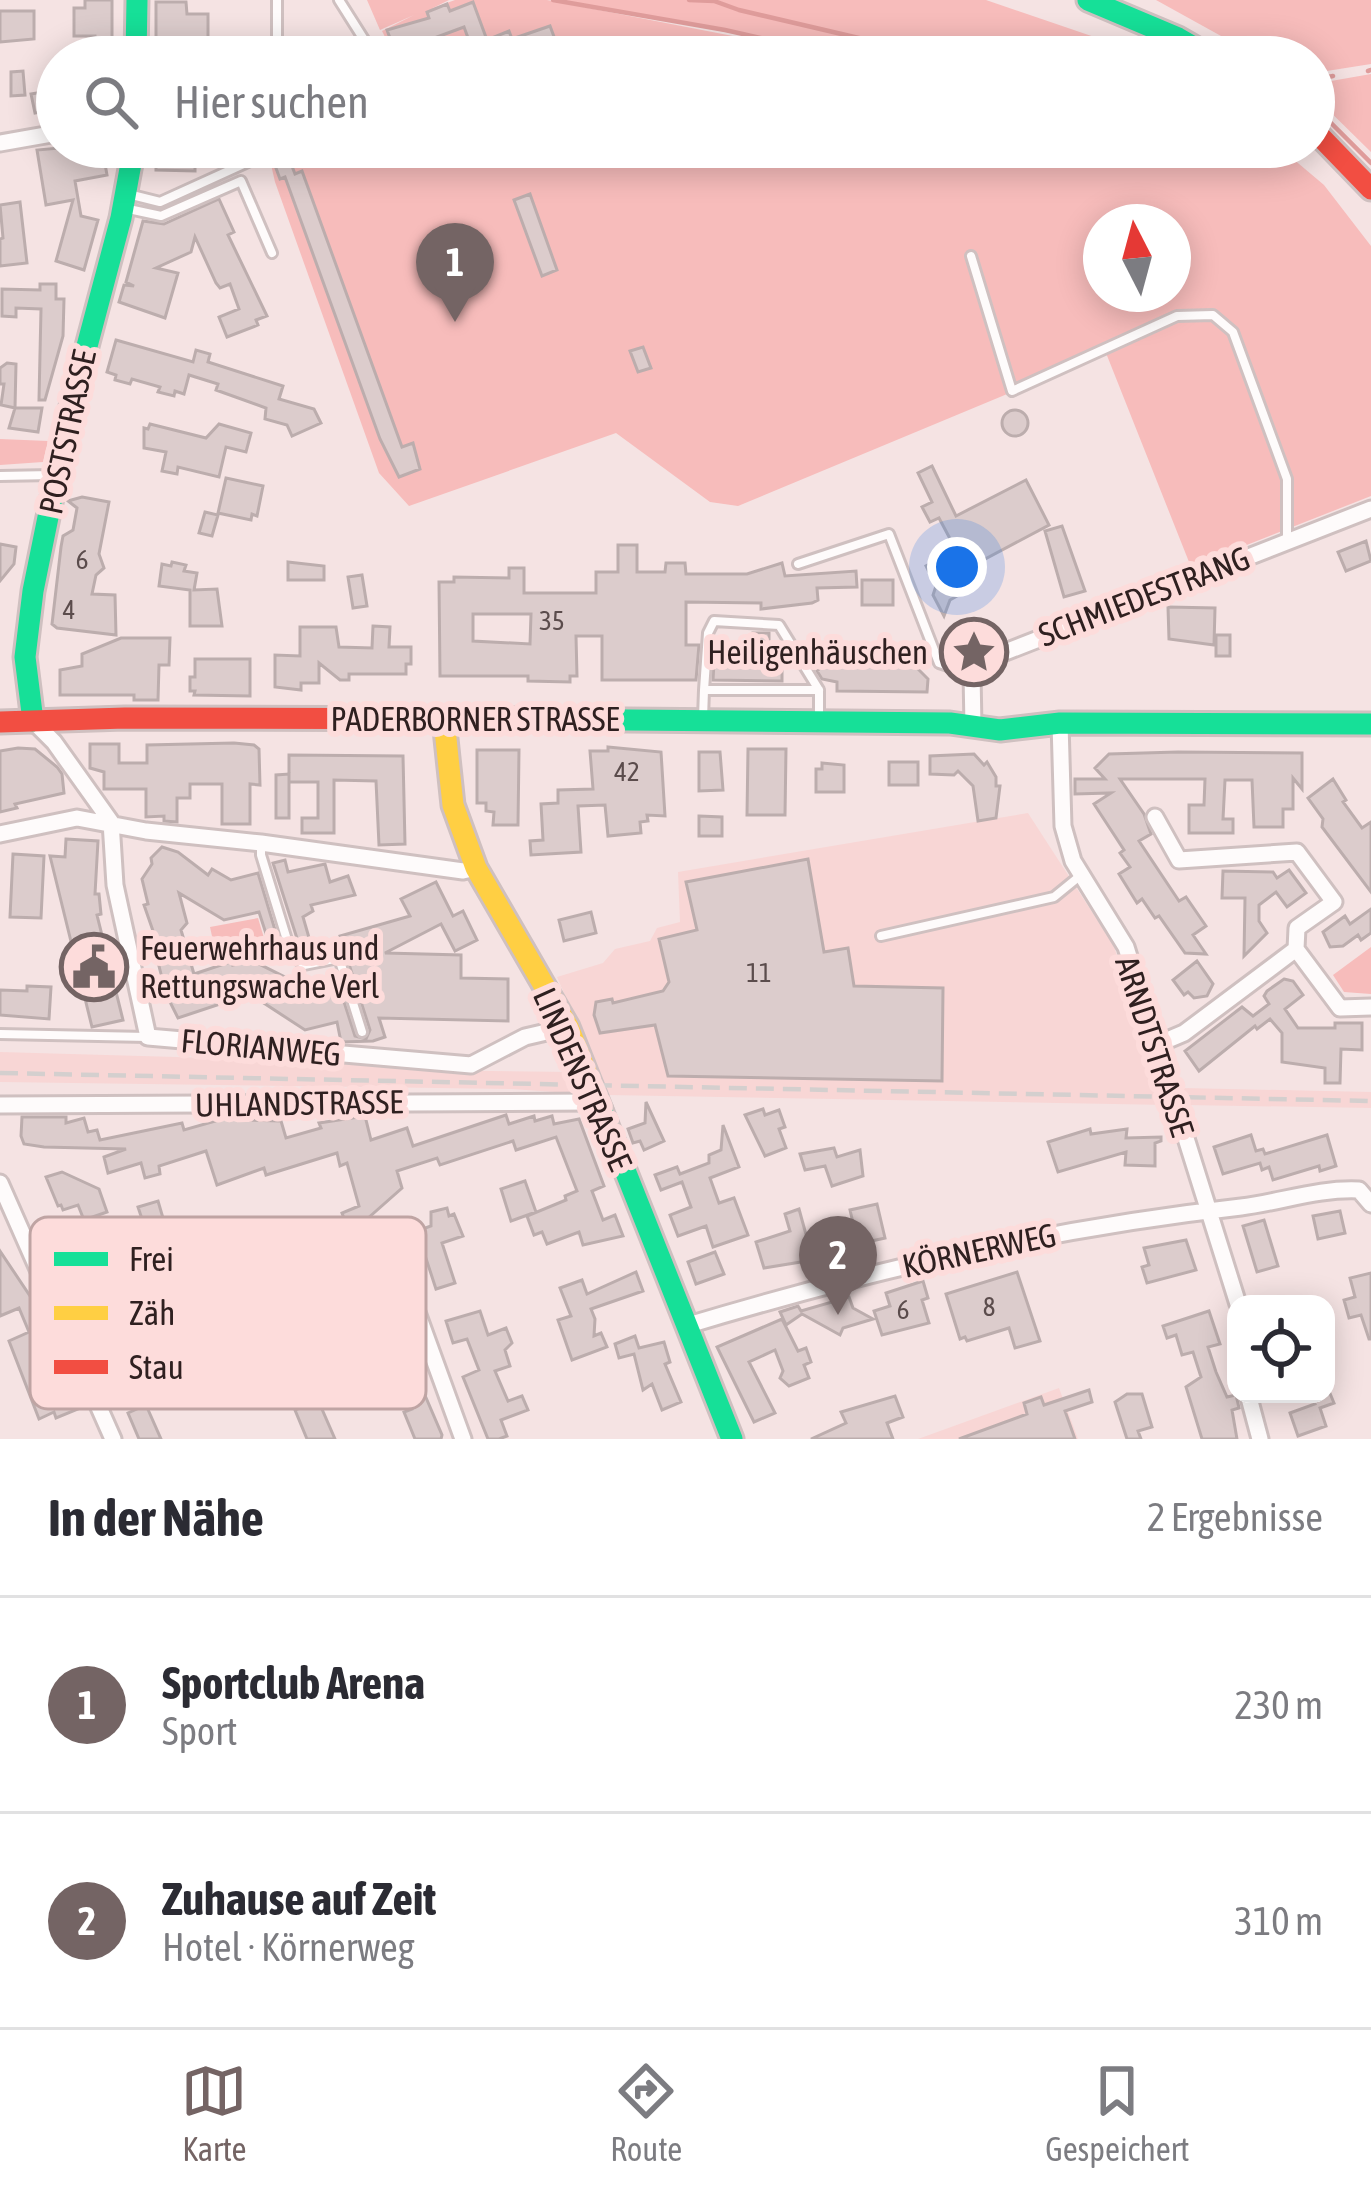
<!DOCTYPE html>
<html lang="de">
<meta charset="utf-8">
<style>
:root{--surface:#fff;--page:#f2f2f3;--text:#2b2b33;--muted:#7c7c81;--line:#e1e1e2;--accent:#746464}
body{margin:0;font-family:"Asap Condensed",sans-serif;background:var(--page);color:var(--text)}
.controls{position:absolute;right:36px;bottom:36px;display:grid;overflow:hidden;border-radius:24px;box-shadow:0 6px 30px #0003}
.controls button{width:108px;height:108px;display:grid;place-items:center;padding:0;border:0;border-bottom:3px solid var(--line);background:var(--surface);color:var(--text);font:60px sans-serif}
.compass{position:absolute;left:1083px;top:204px;width:108px;height:108px;border-radius:50%;background:var(--surface);box-shadow:0 6px 30px #0003;rotate:354deg}
.you{position:absolute;left:957px;top:567px;width:42px;height:42px;margin:-30px;border:9px solid #fff;border-radius:50%;background:#1a73e8;box-shadow:0 0 0 18px #1a73e833}
.badge{display:grid;place-items:center;width:78px;height:78px;border-radius:50%;background:var(--accent);color:#fff;font-size:39px;font-weight:700}
.pin{position:absolute;translate:-50% -99px;filter:drop-shadow(0 3px 6px #0008)}
.pin::after{content:'';position:absolute;top:63px;width:42px;height:36px;background:inherit;clip-path:polygon(0 0,100% 0,50% 100%)}
.list{margin:0;padding:0;list-style:none}
h2{display:flex;justify-content:space-between;align-items:center;height:156px;margin:0;padding:0 48px;font-size:51px}
h2 small{font-size:39px;font-weight:400;color:var(--muted)}
.list li{display:grid;grid-template-columns:78px 1fr auto;gap:36px;align-items:center;box-sizing:border-box;height:216px;padding:0 48px;border-top:3px solid var(--line)}
.list b{display:block;font-size:45px;white-space:nowrap}
.list p{margin:0;font-size:39px;white-space:nowrap;color:var(--muted)}
.list em{font-size:39px;font-style:normal;color:var(--muted)}
.icon{flex:none;width:66px;height:66px;fill:none;stroke:currentColor;stroke-width:2;stroke-linecap:round;stroke-linejoin:round}
.map{position:relative;flex:none;width:1371px;height:1439px;overflow:hidden}
.search{position:absolute;background:var(--surface);box-shadow:0 6px 30px #0003;left:36px;right:36px;top:36px;height:132px;display:flex;align-items:center;gap:30px;box-sizing:border-box;padding:0 42px;border-radius:66px;color:var(--muted);font-size:45px}
.sheet{height:588px;background:var(--surface)}
nav{display:flex;justify-content:space-around;align-items:center;box-sizing:border-box;height:168px;border-top:3px solid var(--line);background:var(--surface);font-size:33px;color:var(--muted)}
nav a{display:grid;justify-items:center;gap:6px}
nav .on{color:var(--accent)}
.map>svg:first-child{display:block}
.built{fill:#f8d6d5}
.green{fill:#f7bcbb;fill-rule:evenodd}
.lines{fill:none;stroke-linecap:round;stroke-linejoin:round}
.stream{stroke:#df9c9b;stroke-width:4.5}
.building{fill:#dccccc;stroke:#bcadad;stroke-width:3;fill-rule:evenodd}
.lane-casing{stroke:#cfc0c0;stroke-width:14}
.street-casing{stroke:#cfc0c0;stroke-width:21}
.fast-casing{stroke:#cfc0c0;stroke-width:27}
.slow-casing{stroke:#cfc0c0;stroke-width:27}
.jam-casing{stroke:#cfc0c0;stroke-width:27}
.lane{stroke:#fefbfb;stroke-width:8}
.street{stroke:#fefbfb;stroke-width:15}
.fast{stroke:#16e098;stroke-width:21}
.slow{stroke:#ffcf43;stroke-width:21}
.jam{stroke:#f24e42;stroke-width:21}
.rail{stroke:#d4cfce;stroke-width:4.5;stroke-dasharray:18 9;stroke-linecap:butt}
.labels{text-anchor:middle;dominant-baseline:central;stroke-width:12;stroke-linejoin:round;paint-order:stroke}
.number-label{font-size:27px;fill:#5b4c4c}
.street-label{font-size:33px;fill:#2f2020;stroke:#fddcdb}
.poi-label{font-size:33px;fill:#2f2020;stroke:#fddcdb;text-anchor:end}
.key{fill:#fddcdb;stroke:#bfa4a3;stroke-width:3}
.key-label{font-size:33px;fill:#2f2020}
</style>
<div class="map">
<svg width="1371" height="1439" viewBox="0 0 1371 1439">
<rect width="100%" height="100%" fill="#f5e3e3"/>
<!-- built -->
<path class="built" d="M1028,813L1114,946L1154,1085L1166,1086L1169,1105L608,1095L557,977L603,963L615,949L650,941L657,928L680,922L678,872Z
M0,1052L385,1063L411,1070L574,1072L583,1094L512,1089L0,1082Z
M1182,1088L1371,1092V1108L1186,1105Z
M1059,1388L1078,1439H918Z"/>
<!-- green -->
<path class="green" d="M367,0H449L433,8L455,0H547L842,57H378L390,47L382,31L414,15L380,30Z
M557,0H986L1153,57H858Z
M1156,0H1371V64L1314,73V57H1259Z
M1371,74V152L1314,96V84Z
M267,147H1275L1276,155L1292,158L1324,185L1371,246V496L1191,567L1106,353L738,506L710,502L616,433L409,506L379,473L275,182ZM1101,222H1173V294H1101Z
M0,439L48,441L43,462L0,465Z
M258,918L264,938L215,950L210,927Z
M1371,947V994L1344,992L1333,975Z"/>
<g class="lines">
<!-- stream -->
<path class="stream" d="M553,0L725,30L845,57
M689,0L714,1L739,10L940,57
M1117,51V57
M1097,57L1098,46
M1368,71L1371,70
M1314,80L1333,76
M1314,106L1371,163"/>
</g>
<!-- building -->
<path class="building" d="M85,0H112V57H96L95,36H74V8H85Z
M156,2H186L187,14H208V48H190L189,57H156Z
M473,2L487,40L509,31L512,39L550,26L556,42L514,57H475L464,27L429,40L435,57H397L387,30L429,18L427,12L447,4L450,11Z
M0,11H34V39L0,42Z
M23,71L25,95L11,96V72Z
M55,90L57,109L35,113L31,94Z
M70,147L71,152L102,147L107,175L75,181L81,216L98,220L84,270L56,261L73,200L46,205L37,150Z
M156,147H195V171L156,170Z
M287,153L295,174L302,171L402,447L413,443L420,469L399,477L380,439L285,177L280,179L273,160Z
M530,194L557,270L542,276L514,200Z
M219,199L234,232L228,235L267,316L256,320L258,325L227,337L219,317L239,309L230,284L220,288L216,283L195,237L191,252L156,268L178,273L165,318L119,302L124,285L134,286L126,282L143,221L164,224Z
M20,202L27,263L0,266V239L3,238L0,205Z
M40,284H56V299H64L63,336L45,400H39L41,309L16,308V317L2,316V289L40,290Z
M116,340L193,362L196,350L210,354L208,362L283,386L279,399L314,409L321,423L292,436L287,425L265,419L266,408L216,390L218,384L189,375L184,394L175,391L174,396L158,392L160,387L132,379L130,384L115,380L116,375L107,372Z
M643,347L651,368L638,372L630,351Z
M7,363L16,364L15,408H42L38,432L9,428L15,408L1,405L4,384H0V368Z
M1002 423a13 13 0 1 1 26 0a13 13 0 1 1-26 0Z
M150,424L206,438L219,424L251,433L246,452L226,447L219,477L178,467L177,474L162,471L166,452L144,448V428L148,429Z
M932,466L956,516L1026,480L1049,525L957,574L966,591L950,600L944,616L933,595L936,586L926,566L956,550L939,518L930,522L922,507L932,502L918,473Z
M226,478L263,486L257,516L252,514L251,520L218,513Z
M82,497L109,502L99,554L104,568L96,575L92,594L115,595L116,635L57,628L52,624L61,547L63,536L73,530L77,508L68,501Z
M205,512L218,515L212,536L199,533Z
M1062,526L1085,591L1064,597L1045,531Z
M1366,541L1371,561L1346,571L1338,552Z
M0,544L16,547L14,564L0,581Z
M618,545H637V572H665L666,563H685L686,574H747L782,563L785,576L856,571L857,587L817,588L818,600L812,603L761,609V603L686,602V645H699L696,680H602V636H576L577,676H570V682L528,681V676H440L439,582H454V577L509,578V568H524V593H596V572H618ZM473,614H531L530,644L473,641Z
M172,562L186,565L184,571L197,573L194,590L217,589L222,626H190V590L159,586L162,564L171,566Z
M288,562L324,566V580H288Z
M362,575L367,606L353,608L348,577Z
M862,580H893V605H862Z
M1168,607L1215,608L1214,645L1169,639Z
M373,626L390,627L389,647H411V664H406V674H349V680H340L319,663V683H301V690L275,687V655L300,656V627H336L339,647L372,648Z
M753,633H769V645H782V681L713,680L715,645H753Z
M1216,635H1230V656H1216Z
M121,638H170L169,665H159L158,700H134V695H60V670L82,666V654Z
M828,648H913V664L928,679L927,692L837,691V682L822,679L817,671L828,661Z
M195,659H250V696L194,695L195,691H190V677H195Z
M234,743L254,745L259,749L260,785L250,784V824H222V784H190V798H177V822L164,821V816L146,817V789H104V772L90,768V744H119V763H147V745Z
M608,747L661,752L665,816L647,815L648,821L640,822L641,833L608,836L605,805L578,806L581,852L531,855L530,841L543,840L541,804L558,803V790L593,789L590,751H608Z
M18,748L35,749L57,767L62,774L64,793L15,804L17,808L0,812V751Z
M748,749H786L785,815H747Z
M477,750H519L518,825H493L494,812L486,811V803H477Z
M699,752H720L723,790L699,791Z
M1178,752L1302,753V789L1293,778V809H1283V827H1254L1252,780H1225L1223,819H1233V833H1189V805H1204L1205,779H1120L1144,814L1151,834L1139,841L1179,901L1186,897L1206,926L1193,935L1206,954L1185,953L1159,916L1155,918L1142,899L1137,903L1119,874L1130,867L1120,853L1124,850L1094,804L1111,793L1075,794V779H1105L1095,768L1109,754Z
M974,754L984,765L987,762L996,777V786H1000L996,818L978,821L973,786L958,771L954,775L930,774V756Z
M289,755L403,756L405,844L379,845L376,781L334,780V833H302V818H318V782H289Z
M889,762H918V785H889Z
M822,763L844,765V792H816V769H822Z
M289,774V818H276V775Z
M1333,779L1346,800L1343,802L1362,828L1371,822V892L1322,827L1323,819L1308,798Z
M699,816L722,817V836H699Z
M66,839L98,841L95,894H99L101,914L97,915L123,1020L92,1027L50,856L65,857Z
M162,847L178,852L208,875L212,869L231,880L258,873L281,950L272,952L259,912L224,920L179,893L187,923L181,930L194,974L233,961V965L251,960L313,991L338,983L355,1036L366,1039L370,1030L340,936L410,916L401,899L436,882L453,916L463,911L477,940L455,951L441,924L385,953L461,955V978L508,979V1021L379,1018L385,1037L373,1041L341,1042L337,1022L305,1030L250,994L178,1018L166,994L156,954L160,951L144,905L148,904L142,879L152,864L151,858Z
M13,854L44,856L41,918L10,917Z
M808,859L824,952L848,948L854,986L943,988L942,1081L668,1076L655,1025L600,1033L594,1015L596,1002L612,999L613,1003L663,991L669,982L659,939L697,930L686,882Z
M285,860L288,872L325,864L330,882L348,876L355,895L311,905L313,911L303,917L312,948L301,951L273,863Z
M1289,870L1306,893L1287,907L1276,892L1259,905V921L1267,933L1244,956L1245,898H1222L1223,871L1273,872L1277,878Z
M1371,909V933L1361,940L1358,935L1343,946L1330,947L1323,932L1345,916L1350,924Z
M591,912L596,933L564,941L559,920Z
M1197,961L1213,984L1207,996L1194,998L1188,992L1184,995L1173,980Z
M1284,979L1293,981L1303,995L1285,1009L1298,1028H1335V1023H1362V1050L1341,1049L1340,1083H1325V1068L1282,1062V1033L1270,1019L1257,1029L1255,1026L1199,1071L1185,1051L1242,1007L1253,1016L1269,1004L1264,996L1267,991Z
M27,986L51,987L49,1019L0,1015V990L27,991Z
M646,1102L664,1141L644,1150L640,1141L633,1143L628,1129L645,1123Z
M763,1109L765,1115L779,1110L785,1127L779,1129L786,1148L765,1156L745,1115Z
M506,1115L509,1124L534,1116L535,1121L552,1116L554,1124L579,1119L604,1186L592,1191L603,1220L615,1215L623,1236L583,1245L579,1232L547,1244L542,1232L534,1235L527,1216L566,1200L565,1196L577,1191L556,1137L516,1150L513,1141L440,1165L437,1158L397,1171L402,1188L350,1234L342,1213L359,1206L347,1163L340,1166L337,1153L266,1175L264,1168L217,1185L206,1151L159,1166L160,1174L145,1178L141,1163L108,1173L104,1157L126,1149L44,1147L24,1144L21,1136L22,1117H66V1123L84,1118L88,1132L97,1130L100,1140L182,1123L184,1130L233,1116H241L242,1120L281,1121L286,1138L321,1128L319,1123L365,1116L371,1140L407,1128L413,1146Z
M723,1125L739,1167L710,1178L719,1203L734,1198L748,1235L713,1247L706,1226L678,1236L670,1215L691,1207L682,1182L661,1190L655,1175L677,1167L680,1174L709,1163V1155L721,1150Z
M1090,1129L1091,1134L1127,1129L1126,1138L1161,1137V1141L1155,1143V1166L1125,1165L1126,1152L1058,1172L1048,1142Z
M1251,1135L1256,1151L1263,1149L1265,1154L1327,1135L1336,1166L1320,1171L1319,1166L1273,1180L1269,1167L1262,1170L1260,1163L1223,1174L1214,1147Z
M834,1148L837,1157L860,1150L863,1176L832,1186L825,1166L805,1170L800,1154Z
M62,1172L99,1189L107,1212L84,1220L78,1205L63,1210L61,1205L58,1206L46,1177Z
M525,1181L536,1212L511,1221L501,1189Z
M158,1201L163,1218L144,1225L138,1207Z
M877,1204L885,1238L858,1244L850,1210Z
M447,1208L449,1216L454,1214L463,1236L442,1243L455,1283L436,1289L417,1231L431,1226V1212Z
M799,1209L813,1260L764,1268L756,1242L790,1231L785,1214Z
M1340,1211L1345,1233L1318,1239L1313,1216Z
M1264,1220L1278,1266L1257,1272L1243,1226Z
M1186,1240L1196,1270L1147,1283L1142,1267L1149,1265L1144,1248Z
M0,1251L34,1302L55,1357L62,1354L68,1367L61,1370L78,1409L56,1418L54,1412L39,1419L9,1341L29,1332L19,1308L0,1316Z
M715,1252L724,1274L696,1284L688,1262Z
M636,1272L643,1291L591,1309L595,1319L594,1336L601,1333L607,1347L572,1360L558,1320L571,1316L560,1288L582,1280L587,1294Z
M1017,1272L1040,1341L1015,1348L1009,1328L967,1341L965,1337L960,1339L946,1294Z
M1371,1273V1339H1369L1361,1315L1349,1318L1344,1300L1355,1297L1350,1278Z
M923,1281L928,1298L922,1300L929,1323L882,1335L874,1311L890,1306L886,1293Z
M849,1297L853,1308L873,1319L843,1328L840,1335L802,1314L786,1325L780,1312L798,1306L801,1311Z
M480,1311L488,1335L506,1328L512,1343L505,1350L510,1366L495,1371L508,1401L522,1396L528,1410L501,1420L507,1436L499,1439H488L463,1377L479,1370L467,1339L453,1343L446,1321Z
M1209,1311L1220,1344L1208,1347L1216,1372L1227,1397L1236,1395L1239,1408L1232,1410L1237,1439H1202L1186,1387L1201,1377L1193,1352L1182,1355L1176,1335L1167,1338L1163,1326Z
M782,1319L798,1351L806,1348L811,1362L804,1365L809,1378L789,1386L780,1378L783,1371L775,1350L749,1362L775,1413L754,1422L717,1347Z
M635,1336L639,1348L664,1342L670,1362L665,1364L681,1402L662,1410L652,1384L643,1390L634,1354L619,1358L615,1344Z
M1089,1390L1092,1402L1065,1411L1075,1439H959L1027,1414L1024,1403L1041,1397L1044,1405Z
M1329,1391L1334,1403L1320,1408L1326,1426L1298,1436L1290,1413L1315,1404L1312,1397Z
M424,1393L442,1435L441,1439H415L404,1412L412,1409L409,1400Z
M1127,1394H1142L1152,1427L1138,1431L1141,1439H1127L1115,1402Z
M895,1396L903,1417L887,1423L893,1439H811L846,1423L841,1412Z
M318,1400L335,1439H307L295,1410Z
M146,1405L161,1439H139L128,1413Z"/>
<g class="lines">
<!-- lane casing -->
<g class="lane-casing">
<path id="lane" d="M339,0L375,57
M277,57V0
M342,57L363,42
M252,159V147
M128,194L160,202L281,147
M124,208L161,216L241,181L272,253
M971,256L1012,391L1177,316L1213,315L1233,332L1287,479V539
M0,476L52,475
M798,564L889,534L939,663L970,673
M704,690L708,633L714,621L779,625L819,690
M703,718L704,690H819V719
M261,844V855L291,953L304,965L339,958L362,1032
M881,936L1054,897L1081,875
M0,1034L147,1037"/>
</g>
<!-- street casing -->
<g class="street-casing">
<path id="street" d="M0,143L57,133
M33,721L54,742L111,822L115,885L148,1037L471,1065L525,1037L568,1027
M1060,723L1063,826L1073,861L1126,947L1238,1304
M973,727L972,673L990,658L1371,509
M1155,817L1179,860L1297,852L1334,902L1297,928L1296,949L1184,1033L1158,1044
M0,834L77,818L146,831L261,843L463,871L476,868
M1296,949L1340,1008L1371,1007
M0,1105L598,1102
M0,1183L113,1439
M685,1326C868,1271 1051,1228 1241,1207C1281,1202 1319,1188 1359,1190L1371,1204
M1248,1394L1260,1439
M97,1401L402,1271L463,1439"/>
</g>
<!-- fast casing -->
<g class="fast-casing">
<path id="fast" d="M1088,0L1178,38L1211,57
M136,57L137,0
M519,719L950,723L1000,730L1060,723L1371,724
M33,721L25,657L33,591L69,414L121,218L134,147
M601,1110L732,1439"/>
</g>
<!-- slow casing -->
<g class="slow-casing">
<path id="slow" d="M444,720L453,805L476,868L568,1027L601,1110"/>
</g>
<!-- jam casing -->
<g class="jam-casing">
<path id="jam" d="M1314,130L1371,189
M0,722L125,718L519,719"/>
</g>
<!-- lane -->
<use href="#lane" class="lane"/>
<!-- street -->
<use href="#street" class="street"/>
<!-- fast -->
<use href="#fast" class="fast"/>
<!-- slow -->
<use href="#slow" class="slow"/>
<!-- jam -->
<use href="#jam" class="jam"/>
<!-- rail -->
<path class="rail" d="M0,1073L1371,1101"/>
</g>
<!-- icons -->
<defs>
<g id="sight-ring" transform="scale(3.45)"><circle r="9.5" fill="#fddcdb" stroke="#746464" stroke-width="1.5"/><path d="M0-6L1.8-2.2L6-1.7L2.9 1.2L3.7 5.4L0 3.3L-3.7 5.4L-2.9 1.2L-6-1.7L-1.8-2.2Z" fill="#746464"/></g>
<g id="civic-ring" transform="scale(3.45)"><circle r="9.5" fill="#fddcdb" stroke="#746464" stroke-width="1.5"/><path d="M-.6-6.5H3V-4.5H.6V-3L4-1V1h2V6H-6V1h2V-1L-.6-3ZM-1.2 2.5V6h2.4V2.5Z" fill="#746464"/></g>
</defs>
<g fill-rule="evenodd">
<use href="#sight-ring" x="974" y="652"/>
<use href="#civic-ring" x="94" y="967"/>
</g>
<g class="labels">
<!-- number labels -->
<g class="number-label">
<text x="82" y="559">6</text>
<text x="69" y="609">4</text>
<text x="552" y="620">35</text>
<text x="627" y="771">42</text>
<text x="759" y="972">11</text>
<text x="989" y="1306">8</text>
<text x="903" y="1309">6</text>
</g>
<!-- street labels -->
<g class="street-label">
<text transform="translate(67 432) rotate(-78)">POSTSTRASSE</text>
<text transform="translate(1144 596) rotate(-21)">SCHMIEDESTRANG</text>
<text x="475" y="719">PADERBORNER STRASSE</text>
<text transform="translate(1155 1046) rotate(72)">ARNDTSTRASSE</text>
<text transform="translate(261 1047) rotate(5)">FLORIANWEG</text>
<text transform="translate(583 1079) rotate(66)">LINDENSTRASSE</text>
<text transform="translate(299 1103) rotate(-1)">UHLANDSTRASSE</text>
<text transform="translate(979 1250) rotate(-12)">KÖRNERWEG</text>
</g>
<!-- poi labels -->
<g class="poi-label">
<text x="928" y="652">Heiligenhäuschen</text>
<text x="140" y="948" text-anchor="start">Feuerwehrhaus und<tspan x="140" dy="38">Rettungswache Verl</tspan></text>
</g>
</g>
<!-- legend -->
<rect x="30" y="1217" width="396" height="192" rx="18" class="key"/>
<rect x="54" y="1252" width="54" height="14" fill="#16e098"/>
<rect x="54" y="1306" width="54" height="14" fill="#ffcf43"/>
<rect x="54" y="1360" width="54" height="14" fill="#f24e42"/>
<g class="key-label">
<text x="129" y="1271">Frei</text>
<text x="129" y="1325">Zäh</text>
<text x="129" y="1379">Stau</text>
</g>
</svg>
<div class="controls">
<button><svg class="icon" aria-label="locate" viewBox="0 0 24 24"><circle cx="12" cy="12" r="6"/><path d="M12 2v4M12 18v4M2 12h4M18 12h4"/></svg></button>
</div>
<svg class="compass" viewBox="-18 -18 36 36"><path d="M0-13l5 13h-10z" fill="#e53935"/><path d="M0 13l5-13h-10z" fill="#7c7c81"/></svg>
<div class="you"></div>
<div class="pin badge" style="left:455px;top:322px">1</div>
<div class="pin badge" style="left:838px;top:1315px">2</div>
<div class="search"><svg class="icon" aria-label="search" viewBox="0 0 24 24"><circle cx="10" cy="10" r="6"/><path d="M15 15l6 6"/></svg>Hier suchen</div>
</div>
<section class="sheet">
<h2>In der Nähe<small>2 Ergebnisse</small></h2>
<ul class="list">
<li><span class="badge">1</span><div><b>Sportclub Arena</b><p>Sport</p></div><em>230 m</em></li>
<li><span class="badge">2</span><div><b>Zuhause auf Zeit</b><p>Hotel · Körnerweg</p></div><em>310 m</em></li>
</ul>
</section>
<nav>
<a class="on"><svg class="icon" aria-label="map" viewBox="0 0 24 24"><path d="M3 6l6-2 6 2 6-2v14l-6 2-6-2-6 2zM9 4v14M15 6v14"/></svg>Karte</a>
<a><svg class="icon" aria-label="directions" viewBox="0 0 24 24"><path d="M12 3l9 9-9 9-9-9zM9 14v-3h6M13 9l2 2-2 2"/></svg>Route</a>
<a><svg class="icon" aria-label="saved" viewBox="0 0 24 24"><path d="M7 4h10v16l-5-4-5 4z"/></svg>Gespeichert</a>
</nav>
